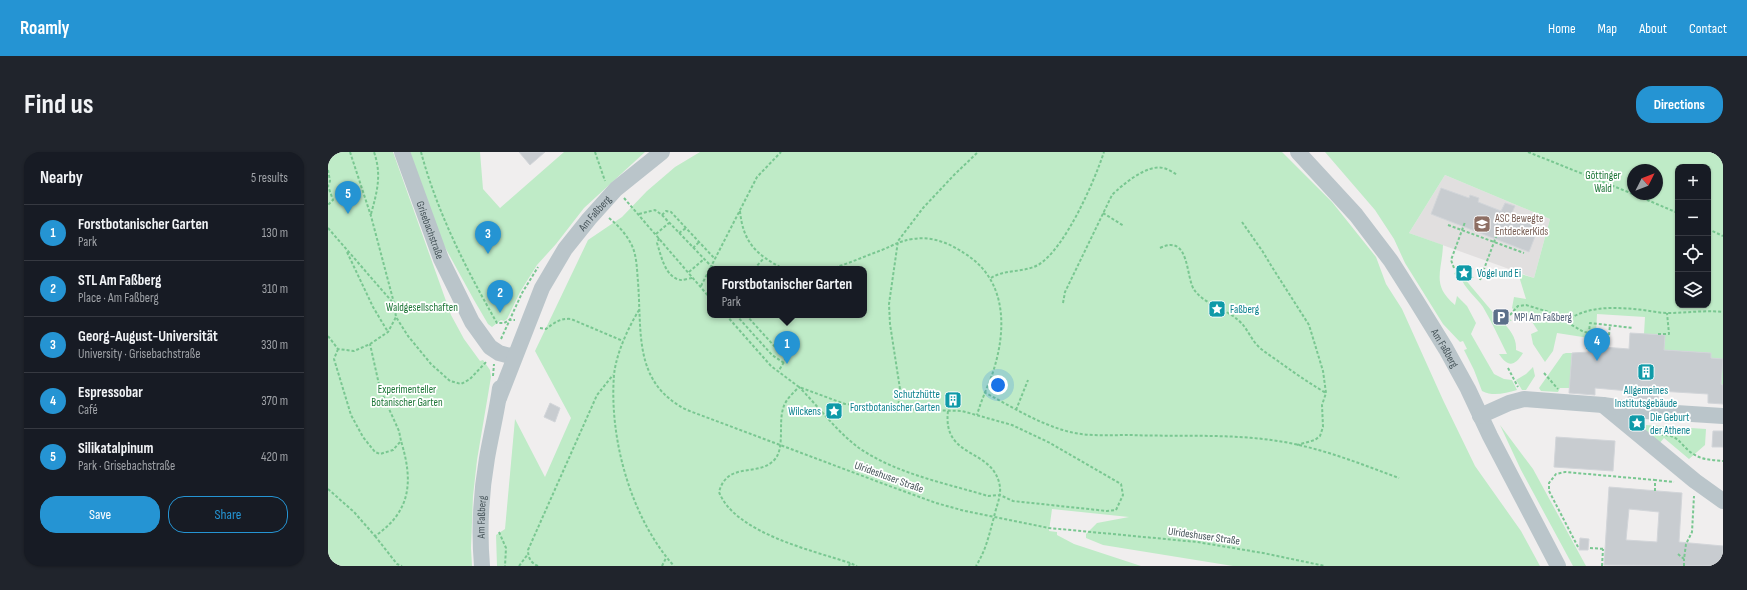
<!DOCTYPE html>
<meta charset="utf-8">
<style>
:root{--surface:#171b24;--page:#20242c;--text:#f1f3f6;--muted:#9ea1a6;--line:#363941;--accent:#2594d3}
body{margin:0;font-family:"Sofia Sans Condensed",sans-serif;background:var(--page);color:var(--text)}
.controls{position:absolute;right:12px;top:12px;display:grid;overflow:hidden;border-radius:8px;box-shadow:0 1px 3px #0004}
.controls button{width:36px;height:36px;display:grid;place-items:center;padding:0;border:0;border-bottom:1px solid var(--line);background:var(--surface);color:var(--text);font:20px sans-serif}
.compass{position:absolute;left:1299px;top:12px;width:36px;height:36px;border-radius:50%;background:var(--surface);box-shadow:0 1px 3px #0004;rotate:48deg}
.you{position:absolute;left:670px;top:233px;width:14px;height:14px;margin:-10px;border:3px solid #fff;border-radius:50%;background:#1a73e8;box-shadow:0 0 0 6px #1a73e833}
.badge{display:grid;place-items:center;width:26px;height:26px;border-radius:50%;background:var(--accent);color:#fff;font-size:13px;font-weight:700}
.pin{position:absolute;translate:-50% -33px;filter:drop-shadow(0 1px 2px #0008)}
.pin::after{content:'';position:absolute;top:21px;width:14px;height:12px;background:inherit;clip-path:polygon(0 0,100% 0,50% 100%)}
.popup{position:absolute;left:379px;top:114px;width:160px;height:52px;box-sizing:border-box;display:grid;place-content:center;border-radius:8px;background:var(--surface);filter:drop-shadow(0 1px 3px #0005);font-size:13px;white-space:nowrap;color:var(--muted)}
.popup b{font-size:15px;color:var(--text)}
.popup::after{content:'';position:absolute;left:50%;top:100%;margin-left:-8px;border:8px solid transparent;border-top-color:var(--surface)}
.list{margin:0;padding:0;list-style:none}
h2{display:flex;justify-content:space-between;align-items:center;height:52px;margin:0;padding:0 16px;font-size:17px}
h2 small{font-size:13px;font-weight:400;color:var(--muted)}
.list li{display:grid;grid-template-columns:26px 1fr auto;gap:12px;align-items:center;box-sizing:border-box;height:56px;padding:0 16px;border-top:1px solid var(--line)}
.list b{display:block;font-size:15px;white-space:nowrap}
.list p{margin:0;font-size:13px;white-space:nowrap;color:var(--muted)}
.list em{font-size:13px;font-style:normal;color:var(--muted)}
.actions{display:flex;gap:8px;padding:12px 16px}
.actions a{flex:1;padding:9px 0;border:1px solid var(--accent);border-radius:16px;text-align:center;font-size:14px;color:var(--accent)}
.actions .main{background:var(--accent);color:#fff}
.icon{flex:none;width:22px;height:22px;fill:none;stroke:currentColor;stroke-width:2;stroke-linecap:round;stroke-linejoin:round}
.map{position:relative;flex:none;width:1395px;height:414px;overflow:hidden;border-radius:16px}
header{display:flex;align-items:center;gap:24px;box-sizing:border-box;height:56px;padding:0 20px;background:var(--accent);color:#fff}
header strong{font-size:19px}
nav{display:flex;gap:22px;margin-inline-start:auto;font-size:14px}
.intro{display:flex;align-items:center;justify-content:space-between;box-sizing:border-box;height:96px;padding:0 24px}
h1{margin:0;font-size:28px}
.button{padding:10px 18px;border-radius:16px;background:var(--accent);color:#fff;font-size:14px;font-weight:700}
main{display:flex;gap:24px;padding:0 24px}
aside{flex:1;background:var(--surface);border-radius:16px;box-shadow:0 1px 3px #0004}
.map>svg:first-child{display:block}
.education{fill:#e1dfdf}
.green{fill:#bfebc7;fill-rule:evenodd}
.building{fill:#c8ccd0;stroke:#d2d5d9;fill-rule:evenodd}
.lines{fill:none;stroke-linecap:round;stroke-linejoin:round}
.path{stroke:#79c791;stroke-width:2;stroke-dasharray:3 2;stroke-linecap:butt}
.minor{stroke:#bac5ca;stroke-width:16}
.labels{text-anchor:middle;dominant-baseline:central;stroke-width:3.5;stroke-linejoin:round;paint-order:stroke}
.park-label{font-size:11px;fill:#1d7637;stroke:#fff}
.street-label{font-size:11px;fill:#47555a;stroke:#fff}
.education-label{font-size:11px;fill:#785e54;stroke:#fff;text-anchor:start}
.culture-label{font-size:11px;fill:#0d838f;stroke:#fff;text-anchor:start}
.service-label{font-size:11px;fill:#4e5e75;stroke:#fff;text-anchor:start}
</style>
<header>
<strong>Roamly</strong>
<nav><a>Home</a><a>Map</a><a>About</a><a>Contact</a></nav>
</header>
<div class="intro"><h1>Find us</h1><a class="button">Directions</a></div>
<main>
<aside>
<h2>Nearby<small>5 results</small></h2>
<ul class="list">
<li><span class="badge">1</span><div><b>Forstbotanischer Garten</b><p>Park</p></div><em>130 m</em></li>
<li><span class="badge">2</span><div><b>STL Am Faßberg</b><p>Place · Am Faßberg</p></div><em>310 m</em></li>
<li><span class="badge">3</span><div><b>Georg-August-Universität</b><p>University · Grisebachstraße</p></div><em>330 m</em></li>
<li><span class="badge">4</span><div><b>Espressobar</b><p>Café</p></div><em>370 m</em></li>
<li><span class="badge">5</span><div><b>Silikatalpinum</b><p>Park · Grisebachstraße</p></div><em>420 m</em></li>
</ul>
<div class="actions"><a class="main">Save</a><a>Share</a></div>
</aside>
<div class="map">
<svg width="1395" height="414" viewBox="0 0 1395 414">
<rect width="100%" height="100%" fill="#f0eeee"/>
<!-- education -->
<path class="education" d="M1117,23L1222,67L1206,126L1081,81Z"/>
<!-- green -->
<path class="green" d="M0,0H65L123,163L136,187L152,209L155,208L162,218L163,225L149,308L145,344L143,396L144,414H0Z
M81,0H152L155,37L172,56L236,0H317L256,56L228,92L209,113L192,140L179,167L176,169L173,168L164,175L160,172L146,148L113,88Z
M372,0H954L1004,50L1048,105L1058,132L1074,157L1115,248L1147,314L1193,379L1212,414H905L775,393L758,386V382L769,371L801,365L724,357L721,379L729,380V383L746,392L813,414H169L168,383L177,377L187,267L217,325L243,266L207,199L260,88L294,65L319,39L347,15ZM382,117H536V163H382Z
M997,0H1395V233L1393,232L1383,206V201L1336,198V183L1316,182L1317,165L1269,162L1268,182H1262L1261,186L1229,181L1225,199L1217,210L1205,192L1203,182L1210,179L1197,159L1193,165L1184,156L1186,145L1198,147L1190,121L1206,126L1222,67L1117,23L1081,81L1115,93C1114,120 1103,133 1127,153L1129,144L1139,154L1148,171L1143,182L1166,222L1176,227L1184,228L1189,238C1177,241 1166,245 1154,239L1146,218L1136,198L1139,197L1135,189L1132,190L1115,172L1077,111L1066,87L1047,58ZM1350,15H1380V153H1350ZM1305,18H1329V42H1305Z
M1132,117L1138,118L1146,126H1136L1168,164H1179L1184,169H1174C1182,178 1189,186 1188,198L1195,201C1187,214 1180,216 1171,202H1179C1171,186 1164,170 1155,155C1149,146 1135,135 1133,125L1126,122L1128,119Z
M1238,201H1244L1242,236H1232L1230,240L1213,239L1211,236L1235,202Z
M1205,215L1207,224L1198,238H1194L1188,228L1198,222Z
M1172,273L1205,317L1258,414H1245L1193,318Z
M1318,273L1378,277L1377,293L1361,307L1336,286L1330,293L1318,283Z"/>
<!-- building -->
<path class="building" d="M191,0H217L202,13Z
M1113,36L1141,46L1142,43L1151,46L1150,50L1173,59L1177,51L1187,54L1183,63L1211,74L1201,100L1103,62Z
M1302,181L1337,183L1336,198L1383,201V206L1395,207L1393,232L1395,233V252L1380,251V242L1331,239L1330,248L1300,246L1301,239L1267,236V243L1241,241L1244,201L1260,200L1262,182L1276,183L1275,195L1301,197Z
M619,242L631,243L630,254L618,252Z
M222,251L232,256L227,270L216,265Z
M1385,279H1395V295H1384Z
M1228,285L1287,289L1285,319L1226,315Z
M1281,335L1354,341L1351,390L1395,394V414L1276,413ZM1301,357L1331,360L1329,390L1298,388Z
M1252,386L1261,387L1260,398H1251Z"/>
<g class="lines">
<!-- path -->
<path class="path" d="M22,0L43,64L66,151
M93,0C109,60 138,117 169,171H176L181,168H187
M267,0L277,29
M1200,0L1305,42
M0,18L2,29L0,34L5,48L0,53
M1305,42L1350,61
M296,46L382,146
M412,59C415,90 428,103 456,117
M775,61L796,74
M43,62C49,40 54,23 46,0
M311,62L327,58L334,63L383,114L389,117
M334,63L338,59L343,60L387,107
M281,66C291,74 300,84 305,96C309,107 309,119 310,130C314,181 305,231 359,258L556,332L608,351L637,359L721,376L869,390L935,401L997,414
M914,70L935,100L944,115L981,173L995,219L998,241L994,253L995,275L992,284L987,288L969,293
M1120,73L1196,101
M0,76L66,152L68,165L80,184L103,212L122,229L133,232L142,227L159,209
M1380,77L1395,84
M351,81L358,76
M328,82L341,71
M331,86L329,91C333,103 337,126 353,128C356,128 362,126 365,126
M365,96L371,90
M832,96C863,81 857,127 867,139C878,153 898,157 910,168C919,175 922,186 930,194C936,200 943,204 950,209C965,220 981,231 998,241
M19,100L45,155L60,180
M1126,116L1123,108L1137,70
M426,117L436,106
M502,117C520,112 537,104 554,98C566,93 571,89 585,87C604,84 621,91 636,101C680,128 679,179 664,223C659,236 653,249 649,263
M361,120L376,107
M663,126C677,117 695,121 710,113C737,97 766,30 776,0
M1152,128L1169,82
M373,134L429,25L453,0
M735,151L737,140L784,43C794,33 819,12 835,16C840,17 845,20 849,23
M311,158C300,176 288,202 286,223C281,287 303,366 346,414
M398,163L443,214L471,235L517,252L570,257L634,259L684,273L720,290L793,332L795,343L788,358L779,359L685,349L672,343L660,344C617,331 569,322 531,296C508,279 491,255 471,235C465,241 457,248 455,257C450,272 458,300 444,310C428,324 399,310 391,340C407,381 483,398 522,411
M408,163L444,203L456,211
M418,163L448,196L459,205L450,220
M1182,163L1190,154L1198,153L1221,160L1256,180L1281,183
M1238,169C1261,153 1288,155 1315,158C1323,159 1331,161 1339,161C1358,161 1376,158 1395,160
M212,176L218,177C226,171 232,166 243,167L295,189
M1330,182H1341L1339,161
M0,184L10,197L26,199L42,192L60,180L68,165
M173,187L194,141L210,115
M1280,193L1282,173
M10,197L6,207L23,263L35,285L47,300L52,302L65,298L73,289L71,279L52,237L42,192
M1259,197L1262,171L1305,176
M1180,216L1190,235
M1216,221L1230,237
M165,224L166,212
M656,240C682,254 708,270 735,278C756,285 780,283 802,283C853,285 905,281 956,290C996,297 1033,312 1071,326
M570,257L572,237L562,172L561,152L570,89L595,56L626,23L650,0
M688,258L700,228
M620,259C614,308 666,295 672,335C673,345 668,355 666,365C661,383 658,398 648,414
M501,267L506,260L507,249
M1332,283C1353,282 1352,295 1367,303C1375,308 1385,308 1395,309
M0,337L26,360L47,384C84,359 85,328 73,289
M1327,339V328L1346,330
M171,380L178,396L177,414
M47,384L69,412L74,414
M1250,395L1221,339V331L1228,322L1237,320L1327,328
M1262,396L1277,397
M1350,402L1356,407L1358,392L1364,380L1366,344
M191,414L200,402
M210,414C203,411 200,406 200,398L269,243L285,223
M334,414L338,406
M521,414L522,411L529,414
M1274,414L1275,397
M1356,414V407"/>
<!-- minor -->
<g class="minor">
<path id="s1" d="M74,0L113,107L144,170L162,195L171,201L186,205"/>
<path id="s2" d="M970,0L1028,63L1063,109L1089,150L1118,197L1140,237L1162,284L1230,414"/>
<path id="s3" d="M171,246L214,136L237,97L261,67L288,37L334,0"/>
<path d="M1275,253L1367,329L1395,349"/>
<path d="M1152,264L1181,251L1196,247L1275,253L1317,259L1395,264"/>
<path id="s4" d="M154,414C151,379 153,341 159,306C163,283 169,259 172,236"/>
</g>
</g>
<!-- icons -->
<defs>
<g id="school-square" transform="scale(0.9)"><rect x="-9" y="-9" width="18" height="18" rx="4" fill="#8d6e63" stroke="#fff"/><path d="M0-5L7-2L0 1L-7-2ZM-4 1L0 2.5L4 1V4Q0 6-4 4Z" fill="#fff"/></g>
<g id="sight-square" transform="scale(0.9)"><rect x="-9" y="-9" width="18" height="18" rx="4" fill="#0f9aa8" stroke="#fff"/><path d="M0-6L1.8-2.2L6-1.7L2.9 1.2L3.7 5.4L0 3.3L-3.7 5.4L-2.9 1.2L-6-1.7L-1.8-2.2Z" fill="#fff"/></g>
<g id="parking-square" transform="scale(0.9)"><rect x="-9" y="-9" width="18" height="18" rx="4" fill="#5c6f8a" stroke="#fff"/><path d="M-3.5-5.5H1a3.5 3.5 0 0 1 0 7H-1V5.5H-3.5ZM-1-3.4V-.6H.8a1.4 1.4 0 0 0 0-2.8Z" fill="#fff"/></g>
<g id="building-square" transform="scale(0.9)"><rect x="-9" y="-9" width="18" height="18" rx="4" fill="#0f9aa8" stroke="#fff"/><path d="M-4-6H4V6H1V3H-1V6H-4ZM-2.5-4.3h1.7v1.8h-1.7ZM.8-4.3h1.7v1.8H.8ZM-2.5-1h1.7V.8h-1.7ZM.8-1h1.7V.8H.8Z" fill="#fff"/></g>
</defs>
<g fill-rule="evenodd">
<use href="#school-square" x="1154" y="72"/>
<use href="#sight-square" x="1136" y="121"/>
<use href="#sight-square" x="889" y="157"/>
<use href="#parking-square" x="1173" y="165"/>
<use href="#building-square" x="1318" y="220"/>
<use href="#building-square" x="625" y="248"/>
<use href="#sight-square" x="506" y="259"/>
<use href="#sight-square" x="1309" y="271"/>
</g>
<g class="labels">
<!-- park labels -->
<g class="park-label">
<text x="1275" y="23">Göttinger<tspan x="1275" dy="13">Wald</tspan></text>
<text x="94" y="155">Waldgesellschaften</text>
<text x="79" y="237">Experimenteller<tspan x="79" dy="13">Botanischer Garten</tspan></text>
</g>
<!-- street labels -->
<g class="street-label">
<text stroke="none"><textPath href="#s3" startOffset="210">Am Faßberg</textPath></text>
<text stroke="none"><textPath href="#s1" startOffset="83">Grisebachstraße</textPath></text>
<text stroke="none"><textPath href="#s2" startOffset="246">Am Faßberg</textPath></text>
<text transform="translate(561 325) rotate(20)">Ulrideshuser Straße</text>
<text stroke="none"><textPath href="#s4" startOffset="49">Am Faßberg</textPath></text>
<text transform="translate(876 384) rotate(8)">Ulrideshuser Straße</text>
</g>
<!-- education labels -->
<g class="education-label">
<text x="1167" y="66">ASC Bewegte<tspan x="1167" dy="13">EntdeckerKids</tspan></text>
</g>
<!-- culture labels -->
<g class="culture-label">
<text x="1149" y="121">Vogel und Ei</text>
<text x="902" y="157">Faßberg</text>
<text x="1318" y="238" text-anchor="middle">Allgemeines<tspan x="1318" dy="13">Institutsgebäude</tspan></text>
<text x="612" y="242" text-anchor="end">Schutzhütte<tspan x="612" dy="13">Forstbotanischer Garten</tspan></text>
<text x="493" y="259" text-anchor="end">Wilckens</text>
<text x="1322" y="265">Die Geburt<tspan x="1322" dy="13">der Athene</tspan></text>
</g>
<!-- service labels -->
<g class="service-label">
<text x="1186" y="165">MPI Am Faßberg</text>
</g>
</g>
</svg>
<div class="controls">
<button>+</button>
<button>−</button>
<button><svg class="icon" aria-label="locate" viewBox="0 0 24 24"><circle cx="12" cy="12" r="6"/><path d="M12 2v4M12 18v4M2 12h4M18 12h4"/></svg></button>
<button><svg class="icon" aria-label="layers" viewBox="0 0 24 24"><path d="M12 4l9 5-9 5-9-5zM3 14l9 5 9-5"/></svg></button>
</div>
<svg class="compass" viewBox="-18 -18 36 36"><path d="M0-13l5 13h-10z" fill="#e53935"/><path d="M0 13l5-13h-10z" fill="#9ea1a6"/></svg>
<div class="you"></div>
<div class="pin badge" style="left:459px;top:212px">1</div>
<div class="popup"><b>Forstbotanischer Garten</b>Park</div>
<div class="pin badge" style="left:172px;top:161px">2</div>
<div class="pin badge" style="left:160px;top:102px">3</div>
<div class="pin badge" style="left:1269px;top:209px">4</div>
<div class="pin badge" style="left:20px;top:62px">5</div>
</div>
</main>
